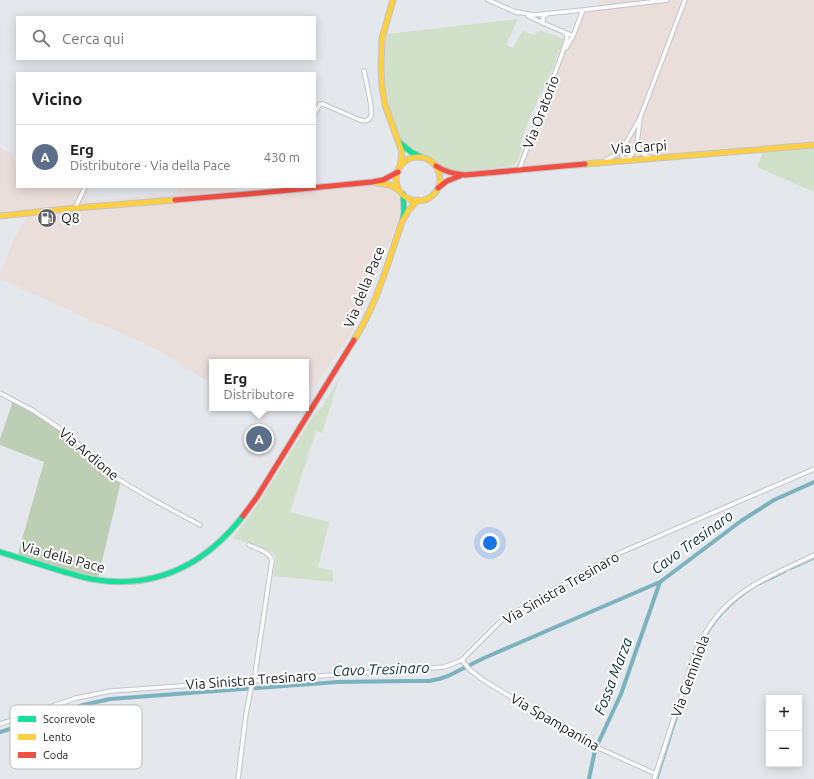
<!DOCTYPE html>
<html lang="it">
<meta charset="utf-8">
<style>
:root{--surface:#fff;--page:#f2f2f2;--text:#202124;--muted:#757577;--line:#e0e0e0;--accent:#1a73e8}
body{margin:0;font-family:Ubuntu,sans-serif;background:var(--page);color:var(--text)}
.controls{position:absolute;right:12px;bottom:12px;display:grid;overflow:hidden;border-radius:0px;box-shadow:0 2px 10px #0003}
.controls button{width:36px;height:36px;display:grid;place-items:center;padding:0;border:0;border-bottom:1px solid var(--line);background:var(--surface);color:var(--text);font:20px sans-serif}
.you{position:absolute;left:490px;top:543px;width:14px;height:14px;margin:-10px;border:3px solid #fff;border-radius:50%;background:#1a73e8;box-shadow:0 0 0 6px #1a73e833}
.badge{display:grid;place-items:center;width:26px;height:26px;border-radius:50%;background:var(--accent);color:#fff;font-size:13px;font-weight:700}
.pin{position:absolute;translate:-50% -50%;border:2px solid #fff;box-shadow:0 1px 4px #0006}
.popup{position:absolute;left:209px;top:359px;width:100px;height:52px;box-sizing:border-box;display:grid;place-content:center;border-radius:0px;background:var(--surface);filter:drop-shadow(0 1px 3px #0005);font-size:13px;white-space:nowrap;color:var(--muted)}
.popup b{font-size:15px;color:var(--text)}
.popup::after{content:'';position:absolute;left:50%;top:100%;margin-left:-8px;border:8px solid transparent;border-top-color:var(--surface)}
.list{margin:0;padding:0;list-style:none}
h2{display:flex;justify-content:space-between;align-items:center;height:52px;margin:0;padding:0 16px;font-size:17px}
h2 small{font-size:13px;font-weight:400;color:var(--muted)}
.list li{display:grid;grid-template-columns:26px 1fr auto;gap:12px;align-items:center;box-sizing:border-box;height:64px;padding:0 16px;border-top:1px solid var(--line)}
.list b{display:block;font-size:15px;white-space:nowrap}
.list p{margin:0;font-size:13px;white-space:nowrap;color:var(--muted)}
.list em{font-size:13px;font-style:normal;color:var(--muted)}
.icon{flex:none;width:22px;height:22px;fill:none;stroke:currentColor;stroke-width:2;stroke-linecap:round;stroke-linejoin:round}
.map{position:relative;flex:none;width:814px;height:779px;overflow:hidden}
.search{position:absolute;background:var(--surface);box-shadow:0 2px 10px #0003;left:16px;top:16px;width:300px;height:44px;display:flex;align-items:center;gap:10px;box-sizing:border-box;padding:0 14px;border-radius:0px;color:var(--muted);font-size:15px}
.panel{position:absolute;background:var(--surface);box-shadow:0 2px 10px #0003;left:16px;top:72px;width:300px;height:116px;border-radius:0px}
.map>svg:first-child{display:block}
.industrial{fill:#eadedb}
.green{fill:#d1e0c9}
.forest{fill:#bcceb4}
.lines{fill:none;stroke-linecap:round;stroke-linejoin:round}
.stream{stroke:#7cb2bd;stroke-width:1}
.canal{stroke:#7cb2bd;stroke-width:4}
.street-casing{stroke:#c1c4c8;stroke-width:5.5}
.fast-casing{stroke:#c1c4c8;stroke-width:7}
.slow-casing{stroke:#c1c4c8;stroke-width:7}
.jam-casing{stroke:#c1c4c8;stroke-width:7}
.street{stroke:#fbfbfc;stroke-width:3.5}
.fast{stroke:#16e098;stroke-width:5}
.slow{stroke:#ffcf43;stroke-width:5}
.jam{stroke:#f24e42;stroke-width:5}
.labels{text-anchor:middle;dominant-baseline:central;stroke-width:4;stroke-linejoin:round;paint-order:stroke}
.street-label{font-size:14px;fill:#171a1d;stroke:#fff}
.poi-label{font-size:14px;fill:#171a1d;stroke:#fff;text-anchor:start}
.water-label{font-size:15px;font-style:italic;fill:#083035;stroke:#fff}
.key{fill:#fff;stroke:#b9babb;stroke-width:1}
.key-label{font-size:11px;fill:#171a1d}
</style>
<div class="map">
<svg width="814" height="779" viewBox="0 0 814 779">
<rect width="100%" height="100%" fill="#e4e7ec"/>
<!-- industrial -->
<path class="industrial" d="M600,0H814V147L631,164L513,174L581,9L597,8Z
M0,147L10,153L17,164V187H88L87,201L176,194L180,187H237L233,195L284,191L375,185L387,186L396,191L401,203L400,217L355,327L315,386L306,388V362H212V382L205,380L160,351L108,327L93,322L67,309L0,279V274L14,239L26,218L0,216Z"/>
<!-- green -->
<path class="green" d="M518,19L506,45L513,48L518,38L523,31L534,35L540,30L564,39L549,77L529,119L520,145L523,147L516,164L512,166L464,172L454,171L445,168L430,157L413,151L406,146L400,137L390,110L385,82L384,50L387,34Z
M814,147V192L757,167L763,152Z
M339,378L322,433L316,431L290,512L329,522L318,567L333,571V582L273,576L276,557L272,552L233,538L258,504L314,415L322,407Z"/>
<!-- forest -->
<path class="forest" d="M13,401L42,416L57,427L99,465L121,481L98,578L17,557L44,462L0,445V439Z"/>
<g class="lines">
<!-- stream -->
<path class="stream" d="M790,570L814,559
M759,585L786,572
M692,674C695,665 697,656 701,647C712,622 732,602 755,587
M658,779L690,677"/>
<!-- canal -->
<path class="canal" d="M0,732L83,705L110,699L338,682L409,681H429L439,679L448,676L484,658L660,582L741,521L774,500L814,482
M589,779L595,750L621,694L660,582"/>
<!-- street casing -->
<g class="street-casing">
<path id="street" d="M488,0L518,13
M518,12L534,15L583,10L667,0
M547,14L543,17V23L573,36
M528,16L543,23
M566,48L573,36L583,10
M315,113L320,104H323L360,120C364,121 368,122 371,116C373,110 366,80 364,71
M640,118C638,132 639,152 626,160L623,158L622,155L623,148L640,118L685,0
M637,143C639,149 642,156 649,157
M606,160L615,155L622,148
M519,170L562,54L567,38V35L563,31
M75,208L85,187
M0,393L34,411L65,432L113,476L150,498L200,525
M462,660L469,669L483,680L577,737L594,746L656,774
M0,724L76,698L111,691L444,667L462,660L503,619L615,555L814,469
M238,779L246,714L250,693L255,674L272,560C268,551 258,549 249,545
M654,779L694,656C718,595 760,581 814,555"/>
</g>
<!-- fast casing -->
<g class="fast-casing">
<path id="fast" d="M399,142L411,152L421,157
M403,194L404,211L403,218
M0,552C19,558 39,564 58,570C69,573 80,577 91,579C154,590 204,566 243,516"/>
</g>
<!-- slow casing -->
<g class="slow-casing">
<path id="slow" d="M393,0L382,38L381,67L382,87L385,105L402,152L400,167
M396 179a22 22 0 1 1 44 0a22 22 0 1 1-44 0Z
M585,164L814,145
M377,183L390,185L399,190
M0,216L75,208L175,200
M354,340C377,304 388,262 402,222L408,211L418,200"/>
</g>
<!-- jam casing -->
<g class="jam-casing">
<path id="jam" d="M436,166C445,172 454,174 465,175L585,164
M438,188L447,181L460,176
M175,200L248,194L372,182L383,180L398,172
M243,516L257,497L354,340"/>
</g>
<!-- street -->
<use href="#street" class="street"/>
<!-- fast -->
<use href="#fast" class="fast"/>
<!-- slow -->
<use href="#slow" class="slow"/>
<!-- jam -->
<use href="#jam" class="jam"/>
</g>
<!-- icons -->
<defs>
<g id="fuel-disc" transform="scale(1)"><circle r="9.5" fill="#5f6265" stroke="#fff"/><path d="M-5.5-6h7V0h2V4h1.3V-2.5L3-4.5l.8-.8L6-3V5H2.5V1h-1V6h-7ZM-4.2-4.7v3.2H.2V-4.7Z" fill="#fff"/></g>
</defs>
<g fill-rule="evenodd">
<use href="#fuel-disc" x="47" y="218"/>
</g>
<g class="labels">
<!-- street labels -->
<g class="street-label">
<text transform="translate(541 112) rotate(-69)">Via Oratorio</text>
<text transform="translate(639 147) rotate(-4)">Via Carpi</text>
<text transform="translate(364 287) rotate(-68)">Via della Pace</text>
<text transform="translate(89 454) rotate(40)">Via Ardione</text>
<text transform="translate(63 557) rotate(15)">Via della Pace</text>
<text transform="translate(561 588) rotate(-30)">Via Sinistra Tresinaro</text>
<text transform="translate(690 676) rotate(-70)">Via Geminiola</text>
<text transform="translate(251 680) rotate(-4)">Via Sinistra Tresinaro</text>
<text transform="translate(555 722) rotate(30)">Via Spampanina</text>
</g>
<!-- poi labels -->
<g class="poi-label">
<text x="61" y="218">Q8</text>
</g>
<!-- water labels -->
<g class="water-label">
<text transform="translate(692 542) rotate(-36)">Cavo Tresinaro</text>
<text transform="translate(381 669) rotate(-2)">Cavo Tresinaro</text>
<text transform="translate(613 676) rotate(-69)">Fossa Marza</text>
</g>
</g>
<!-- legend -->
<rect x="10" y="705" width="132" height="64" rx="6" class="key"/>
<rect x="18" y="716" width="18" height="6" fill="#16e098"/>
<rect x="18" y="734" width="18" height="6" fill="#ffcf43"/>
<rect x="18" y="752" width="18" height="6" fill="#f24e42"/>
<g class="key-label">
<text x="43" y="723">Scorrevole</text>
<text x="43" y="741">Lento</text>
<text x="43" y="759">Coda</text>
</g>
</svg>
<div class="controls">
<button>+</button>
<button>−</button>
</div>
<div class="you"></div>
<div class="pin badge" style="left:259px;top:439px;background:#5c6f8a">A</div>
<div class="popup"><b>Erg</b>Distributore</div>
<div class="search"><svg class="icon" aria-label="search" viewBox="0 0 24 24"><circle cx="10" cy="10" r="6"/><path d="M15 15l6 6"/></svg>Cerca qui</div>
<section class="panel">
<h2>Vicino<small></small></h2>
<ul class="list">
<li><span class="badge" style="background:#5c6f8a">A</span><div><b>Erg</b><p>Distributore · Via della Pace</p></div><em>430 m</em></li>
</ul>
</section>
</div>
